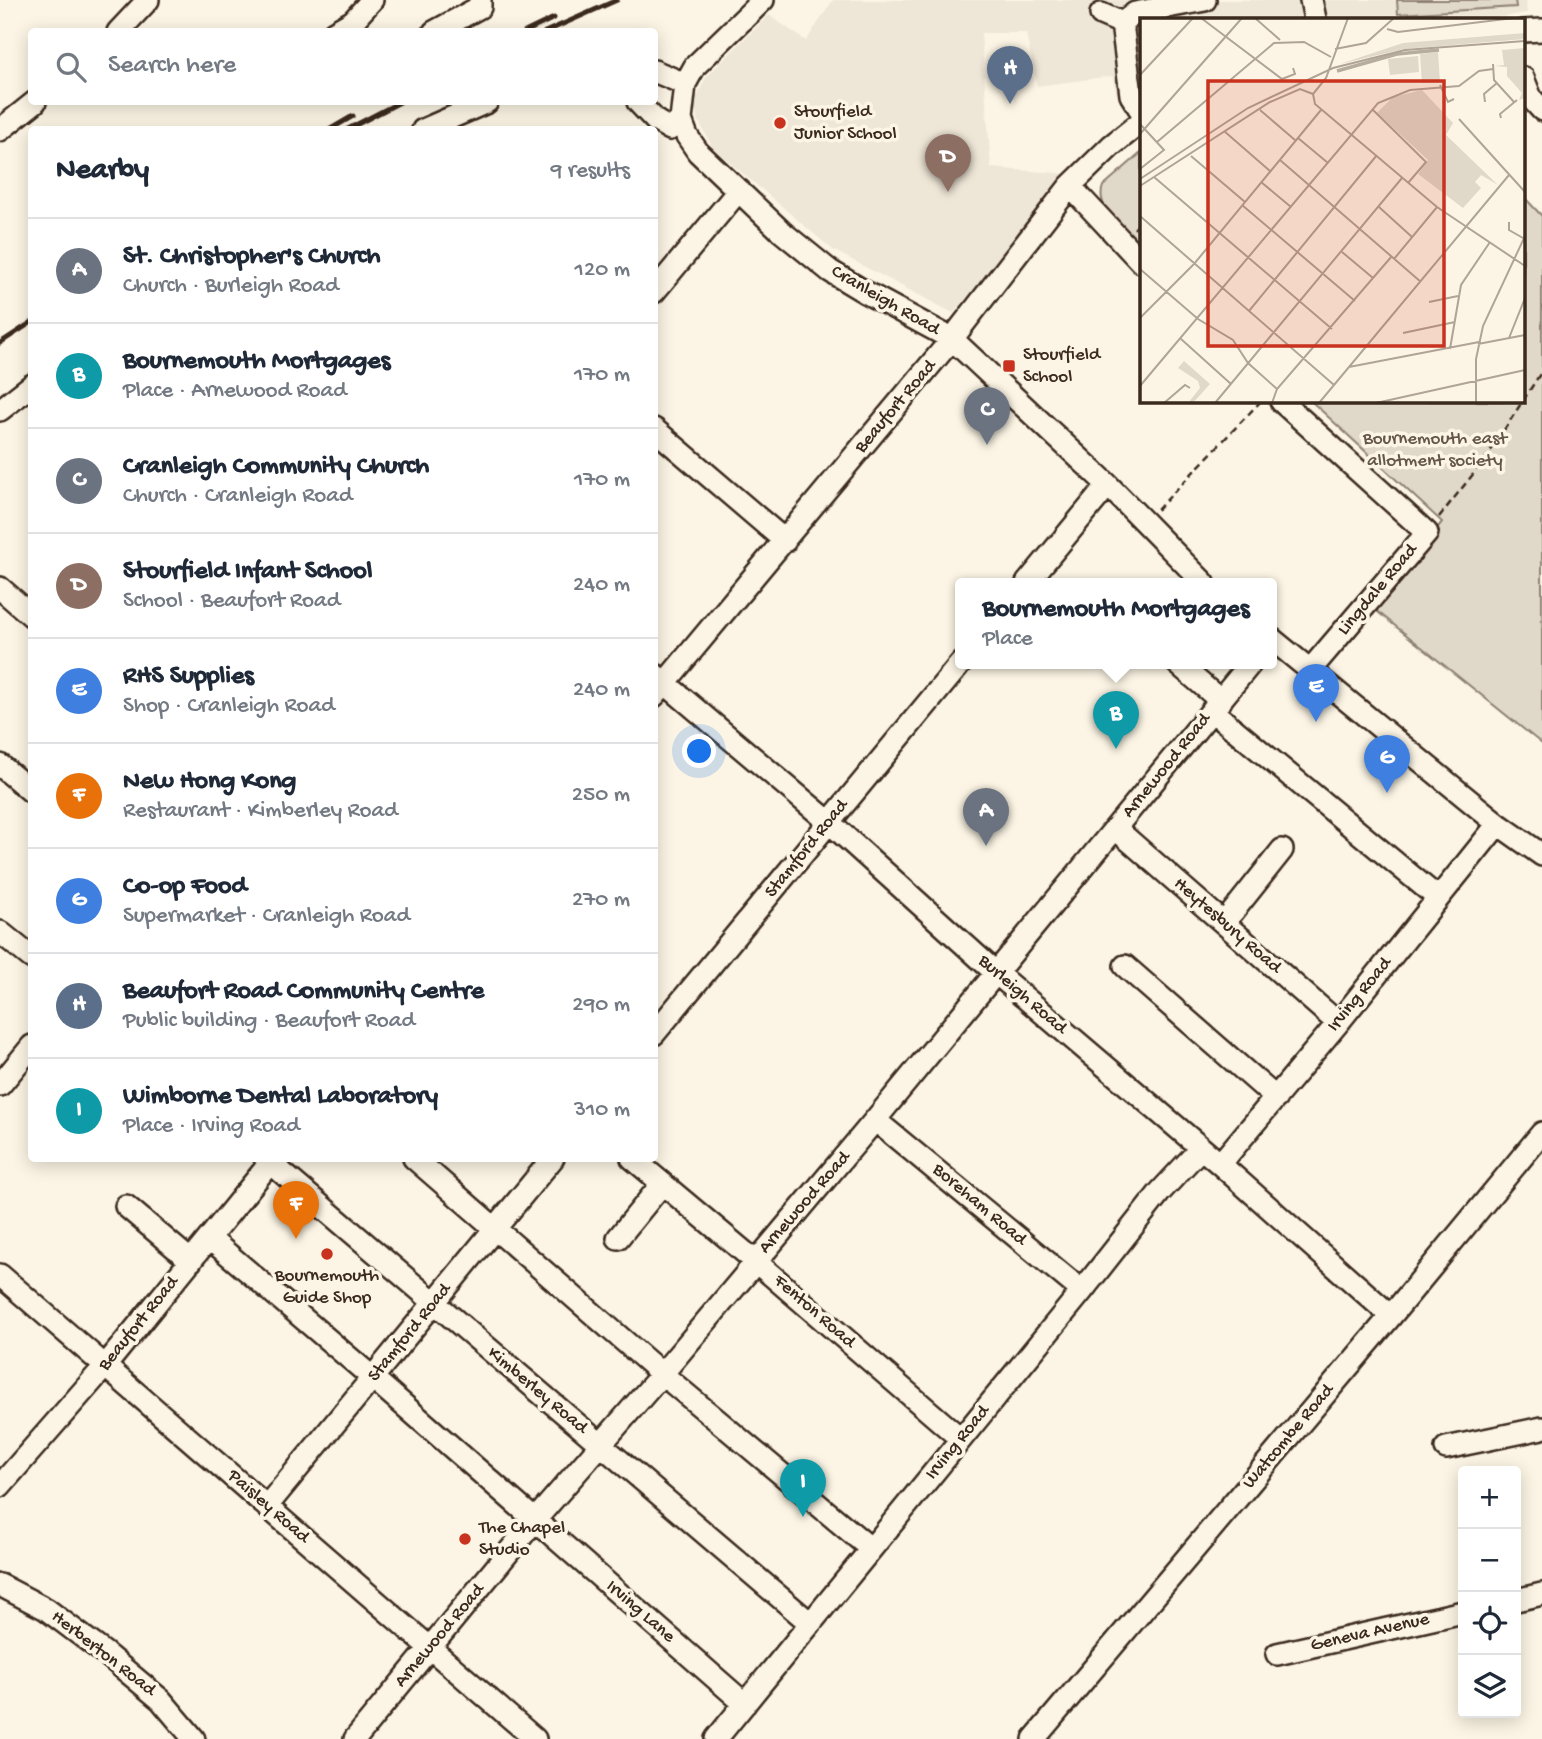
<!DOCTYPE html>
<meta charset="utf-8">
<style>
:root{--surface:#fff;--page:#f6f6f7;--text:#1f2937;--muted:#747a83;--line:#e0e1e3;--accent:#c8321e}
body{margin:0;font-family:"Gochi Hand",sans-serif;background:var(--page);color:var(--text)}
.controls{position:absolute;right:21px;bottom:21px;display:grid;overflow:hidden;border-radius:7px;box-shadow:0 4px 18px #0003}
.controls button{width:63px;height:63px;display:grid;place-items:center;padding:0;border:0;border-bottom:2px solid var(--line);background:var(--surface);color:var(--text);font:35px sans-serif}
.you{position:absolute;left:700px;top:752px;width:24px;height:24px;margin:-18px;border:5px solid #fff;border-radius:50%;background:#1a73e8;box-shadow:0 0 0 10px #1a73e833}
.badge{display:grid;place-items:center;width:46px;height:46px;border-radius:50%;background:var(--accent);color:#fff;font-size:23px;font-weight:700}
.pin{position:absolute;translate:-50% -58px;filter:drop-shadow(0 2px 4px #0008)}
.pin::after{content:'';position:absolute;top:37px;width:24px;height:21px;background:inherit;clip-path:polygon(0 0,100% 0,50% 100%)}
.popup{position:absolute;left:955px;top:578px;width:322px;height:91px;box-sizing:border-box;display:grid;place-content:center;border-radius:7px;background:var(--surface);filter:drop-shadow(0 2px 5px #0005);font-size:23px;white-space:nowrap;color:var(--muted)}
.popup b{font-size:26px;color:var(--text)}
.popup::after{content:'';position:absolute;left:50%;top:100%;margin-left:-14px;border:14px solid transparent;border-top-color:var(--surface)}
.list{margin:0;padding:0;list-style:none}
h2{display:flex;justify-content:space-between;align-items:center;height:91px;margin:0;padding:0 28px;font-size:30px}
h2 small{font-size:23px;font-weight:400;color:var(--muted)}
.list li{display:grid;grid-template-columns:46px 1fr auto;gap:21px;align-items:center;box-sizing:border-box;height:105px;padding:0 28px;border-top:2px solid var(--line)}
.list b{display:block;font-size:26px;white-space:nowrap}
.list p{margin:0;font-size:23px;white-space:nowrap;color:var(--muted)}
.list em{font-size:23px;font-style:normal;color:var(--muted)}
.icon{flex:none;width:38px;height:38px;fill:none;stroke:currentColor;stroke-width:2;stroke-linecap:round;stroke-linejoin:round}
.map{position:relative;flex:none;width:1542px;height:1739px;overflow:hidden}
.search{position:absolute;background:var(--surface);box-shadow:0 4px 18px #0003;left:28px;top:28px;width:630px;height:77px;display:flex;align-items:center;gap:18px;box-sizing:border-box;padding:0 24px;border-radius:7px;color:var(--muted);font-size:26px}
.panel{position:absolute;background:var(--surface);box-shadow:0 4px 18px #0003;left:28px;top:126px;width:630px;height:1036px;border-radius:7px}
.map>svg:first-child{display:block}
.built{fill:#eee6d6}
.green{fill:#e0d8c8;stroke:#8e8173;stroke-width:2}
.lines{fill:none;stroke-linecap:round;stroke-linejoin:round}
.minor-casing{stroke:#3b2a1e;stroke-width:26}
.path{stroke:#3b2a1e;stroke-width:2.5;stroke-dasharray:7 5;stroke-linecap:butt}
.minor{stroke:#fcf5e5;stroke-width:21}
.rail{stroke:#3b2a1e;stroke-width:5}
.poi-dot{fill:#c8321e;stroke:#fcf5e5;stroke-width:2.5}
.labels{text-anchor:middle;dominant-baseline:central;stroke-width:7;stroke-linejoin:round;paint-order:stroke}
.poi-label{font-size:19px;fill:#3b2a1e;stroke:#fcf5e5;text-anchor:start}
.street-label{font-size:19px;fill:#3b2a1e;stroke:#fcf5e5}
.park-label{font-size:19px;fill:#645648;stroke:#fcf5e5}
.inset-river{fill:none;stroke:#b7ad9e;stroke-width:3.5}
.inset-road{fill:none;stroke:#afa495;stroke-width:2}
.view{fill:#c8321e;fill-opacity:0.15;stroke:#c8321e;stroke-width:3.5}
.inset-edge{fill:none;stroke:#3b2a1e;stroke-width:3.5}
</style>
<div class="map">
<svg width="1542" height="1739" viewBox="0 0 1542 1739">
<rect width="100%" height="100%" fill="#fcf5e5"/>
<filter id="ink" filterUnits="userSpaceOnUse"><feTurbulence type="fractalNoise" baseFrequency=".0143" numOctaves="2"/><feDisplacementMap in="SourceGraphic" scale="14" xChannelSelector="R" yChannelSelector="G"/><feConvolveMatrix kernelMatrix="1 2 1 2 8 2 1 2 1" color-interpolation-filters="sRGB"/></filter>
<g filter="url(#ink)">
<!-- built -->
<path class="built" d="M833,0H1526L1527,13L1491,19H1141V90L1118,98L1112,76L1037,86L1026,33H981L991,168L1070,174L1045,210L953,313L833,250L713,148L698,120L695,109L696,99L706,77L769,15L806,41Z"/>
<!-- green -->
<path class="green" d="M1397,0H1515L1516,7L1398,14Z
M1141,153V243C1126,228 1094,210 1103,186Z
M1523,196L1542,216V744L1373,608L1442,522L1311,401H1523Z"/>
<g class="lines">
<!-- minor casing -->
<g class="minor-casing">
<path id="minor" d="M763,0L695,66L685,84L681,120L687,136L698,152L782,232L830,271L865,292L952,339L1108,485L1204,583
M1311,0L1315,19
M1101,14L1122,23
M1523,31L1542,30
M118,32L148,0
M334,32L353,21L372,0
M434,32L480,7V0
M654,71L685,84
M1523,78L1531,98L1542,110
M638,102L656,121L670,129L681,120
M1141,111L1131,95L1122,23L1135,13L1205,0
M0,130L35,102
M423,130L487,102
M1070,186L1141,262
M654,292L739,190
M1281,401L1427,533L1311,669
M0,410L32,385
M654,429L785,541
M1027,583L1108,485
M0,588L32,616
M1272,639L1498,824L1542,855
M1177,663L1221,701
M654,674L829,822L996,973L1220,1164L1391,1316
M654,696L952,339L1070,186L1111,146L1141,122
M1212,711L1438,898
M0,765L32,792
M1116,829L1338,1023
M1224,923L1282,850
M0,932L32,958
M1125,966L1276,1098
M654,1034L961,663
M0,1085L32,1046
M875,1120L1082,1291
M265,1158L810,1623
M414,1158L662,1374L871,1549
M632,1158L755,1261L961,1439
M1220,1164L1338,1023L1498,824
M126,1206L191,1261
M209,1238L374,1379L745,1704
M618,1238L662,1184
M0,1275L535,1739
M1446,1448L1542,1428
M0,1486L106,1365L274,1158
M267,1506L553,1158
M0,1585L46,1609L106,1654L161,1700L194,1739
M1516,1600L1542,1594
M1277,1654L1463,1612
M355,1739L535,1520L662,1374L875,1120L1251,663
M716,1739L1082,1291L1160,1192L1201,1148
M1034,1739L1391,1316L1542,1133"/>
</g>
<!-- path -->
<path class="path" d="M1134,229L1141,221
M1157,510L1261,401
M1439,517L1486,458L1542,371"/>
<!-- minor -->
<use href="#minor" class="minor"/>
<!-- rail -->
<path class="rail" d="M525,32L554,18
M545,32L617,0
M329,130L353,116
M346,130L400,102
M0,343L32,322"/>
</g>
</g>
<!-- markers -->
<g class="poi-dot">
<circle cx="780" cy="123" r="7"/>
<rect x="1002" y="359" width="14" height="14" rx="3.5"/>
<circle cx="327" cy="1254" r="7"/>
<circle cx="465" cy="1539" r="7"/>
</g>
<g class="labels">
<!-- poi labels -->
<g class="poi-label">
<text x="794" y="112">Stourfield<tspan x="794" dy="22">Junior School</tspan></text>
<text x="1023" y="355">Stourfield<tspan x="1023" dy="22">School</tspan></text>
<text x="327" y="1276" text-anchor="middle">Bournemouth<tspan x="327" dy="22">Guide Shop</tspan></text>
<text x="479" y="1528">The Chapel<tspan x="479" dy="22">Studio</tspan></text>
</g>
<!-- street labels -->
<g class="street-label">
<text transform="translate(885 301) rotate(30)">Cranleigh Road</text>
<text transform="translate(896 407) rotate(-50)">Beaufort Road</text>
<text transform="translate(1378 590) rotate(-50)">Lingdale Road</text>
<text transform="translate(1167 766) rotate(-51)">Arnewood Road</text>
<text transform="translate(807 849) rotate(-51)">Stamford Road</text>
<text transform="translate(1227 926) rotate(41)">Heytesbury Road</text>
<text transform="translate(1022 995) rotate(41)">Burleigh Road</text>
<text transform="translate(1360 995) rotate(-51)">Irving Road</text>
<text transform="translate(805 1203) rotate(-49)">Arnewood Road</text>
<text transform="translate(979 1205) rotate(40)">Boreham Road</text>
<text transform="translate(814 1312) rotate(41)">Fenton Road</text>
<text transform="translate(139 1324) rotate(-51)">Beaufort Road</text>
<text transform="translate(410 1333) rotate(-51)">Stamford Road</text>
<text transform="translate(537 1391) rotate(40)">Kimberley Road</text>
<text transform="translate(1289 1437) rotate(-50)">Watcombe Road</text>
<text transform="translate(958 1443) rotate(-51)">Irving Road</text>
<text transform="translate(268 1507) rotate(41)">Paisley Road</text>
<text transform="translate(640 1612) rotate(41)">Irving Lane</text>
<text transform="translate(1370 1633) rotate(-13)">Geneva Avenue</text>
<text transform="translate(440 1636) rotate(-50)">Arnewood Road</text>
<text transform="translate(103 1654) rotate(38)">Herberton Road</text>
</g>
<!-- park labels -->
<g class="park-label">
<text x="1435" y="439">Bournemouth east<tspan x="1435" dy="22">allotment society</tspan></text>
</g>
</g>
<!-- overview -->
<g transform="translate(1140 18)">
<rect width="385" height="385" fill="#fcf5e5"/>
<path d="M385,15V21L264,31L200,46L263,25ZM385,30V80L379,82L382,75L367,58V49L354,48L364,47L362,32ZM298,34L300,64L282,65L280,36ZM278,38L279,54L250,57L248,41ZM282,72L313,105L306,117L358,167L341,157L335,164L341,170L323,190L278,156L288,142L237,95L253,79ZM44,343L70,366L53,385H48L60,370L58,363L38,350Z" fill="#e0d8c8"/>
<path class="inset-river" d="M197,53L257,36L299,32"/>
<path class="inset-road" d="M61,0L142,61L155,56L153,50M115,0L140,22M208,0L186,60L173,76L175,86L297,189L385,248M247,11L258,14L374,0M195,31L226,25L254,0M353,46L354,62L374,84M0,57L53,0M300,67L308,84L314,81M345,84L344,76L357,65M232,91L286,144L268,165M120,92L155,122M361,100L360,96L377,82M319,101L385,174M0,106L24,132L0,151M84,113L130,153M0,116L102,0M158,120L188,145M17,124L134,25L164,24L191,39M51,138L105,184M140,142L281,264M14,159L192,311M0,161L108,90L193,50L265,32L385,23M121,164L151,189M0,168L130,84L160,71L173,76M102,187L215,283M239,189L272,219M0,198L194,367M369,204V212L383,220M202,234L233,260M254,241L297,189M0,251L58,301L93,322L108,345L137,371M289,284L318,278M109,293L237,137M0,300L54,246L181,92M263,315L315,304M369,320L385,280M41,321L91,366M338,326L385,317M310,331L321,267L350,224M209,349L339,324M0,368L238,85L270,72L319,68L339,53L353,51M24,385L45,367L50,370M75,385L262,160M132,385L137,371L252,238M179,385L369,157M236,385L385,352M336,385V341L343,308L385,218"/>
<path class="view" d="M68,63H304V328H68Z"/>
<rect width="385" height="385" class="inset-edge"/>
</g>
</svg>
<div class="controls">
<button>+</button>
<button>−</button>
<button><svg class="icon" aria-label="locate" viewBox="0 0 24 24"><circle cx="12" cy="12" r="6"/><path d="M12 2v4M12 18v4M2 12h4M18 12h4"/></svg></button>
<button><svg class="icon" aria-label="layers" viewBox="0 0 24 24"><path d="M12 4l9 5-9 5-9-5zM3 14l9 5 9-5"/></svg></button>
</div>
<div class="you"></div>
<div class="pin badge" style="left:986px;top:846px;background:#6b7280">A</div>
<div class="pin badge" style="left:1116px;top:749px;background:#0f9aa8">B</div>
<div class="popup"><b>Bournemouth Mortgages</b>Place</div>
<div class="pin badge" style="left:987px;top:445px;background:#6b7280">C</div>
<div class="pin badge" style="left:948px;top:192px;background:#8d6e63">D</div>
<div class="pin badge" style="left:1316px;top:722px;background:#3f7fe0">E</div>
<div class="pin badge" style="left:296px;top:1239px;background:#e8710a">F</div>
<div class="pin badge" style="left:1387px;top:793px;background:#3f7fe0">G</div>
<div class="pin badge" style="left:1010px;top:104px;background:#5c6f8a">H</div>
<div class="pin badge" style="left:803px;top:1517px;background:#0f9aa8">I</div>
<div class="search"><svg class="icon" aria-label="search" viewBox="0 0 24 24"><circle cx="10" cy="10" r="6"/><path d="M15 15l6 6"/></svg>Search here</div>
<section class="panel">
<h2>Nearby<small>9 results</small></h2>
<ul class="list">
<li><span class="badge" style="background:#6b7280">A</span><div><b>St. Christopher's Church</b><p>Church · Burleigh Road</p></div><em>120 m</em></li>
<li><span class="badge" style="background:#0f9aa8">B</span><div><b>Bournemouth Mortgages</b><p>Place · Arnewood Road</p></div><em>170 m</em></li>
<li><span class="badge" style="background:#6b7280">C</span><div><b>Cranleigh Community Church</b><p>Church · Cranleigh Road</p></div><em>170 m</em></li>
<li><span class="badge" style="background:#8d6e63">D</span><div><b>Stourfield Infant School</b><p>School · Beaufort Road</p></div><em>240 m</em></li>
<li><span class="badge" style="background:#3f7fe0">E</span><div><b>RHS Supplies</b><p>Shop · Cranleigh Road</p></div><em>240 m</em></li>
<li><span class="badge" style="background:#e8710a">F</span><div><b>New Hong Kong</b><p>Restaurant · Kimberley Road</p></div><em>250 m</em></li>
<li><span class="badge" style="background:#3f7fe0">G</span><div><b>Co-op Food</b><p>Supermarket · Cranleigh Road</p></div><em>270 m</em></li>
<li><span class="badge" style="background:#5c6f8a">H</span><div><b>Beaufort Road Community Centre</b><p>Public building · Beaufort Road</p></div><em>290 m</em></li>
<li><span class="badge" style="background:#0f9aa8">I</span><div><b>Wimborne Dental Laboratory</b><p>Place · Irving Road</p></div><em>310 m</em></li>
</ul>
</section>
</div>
